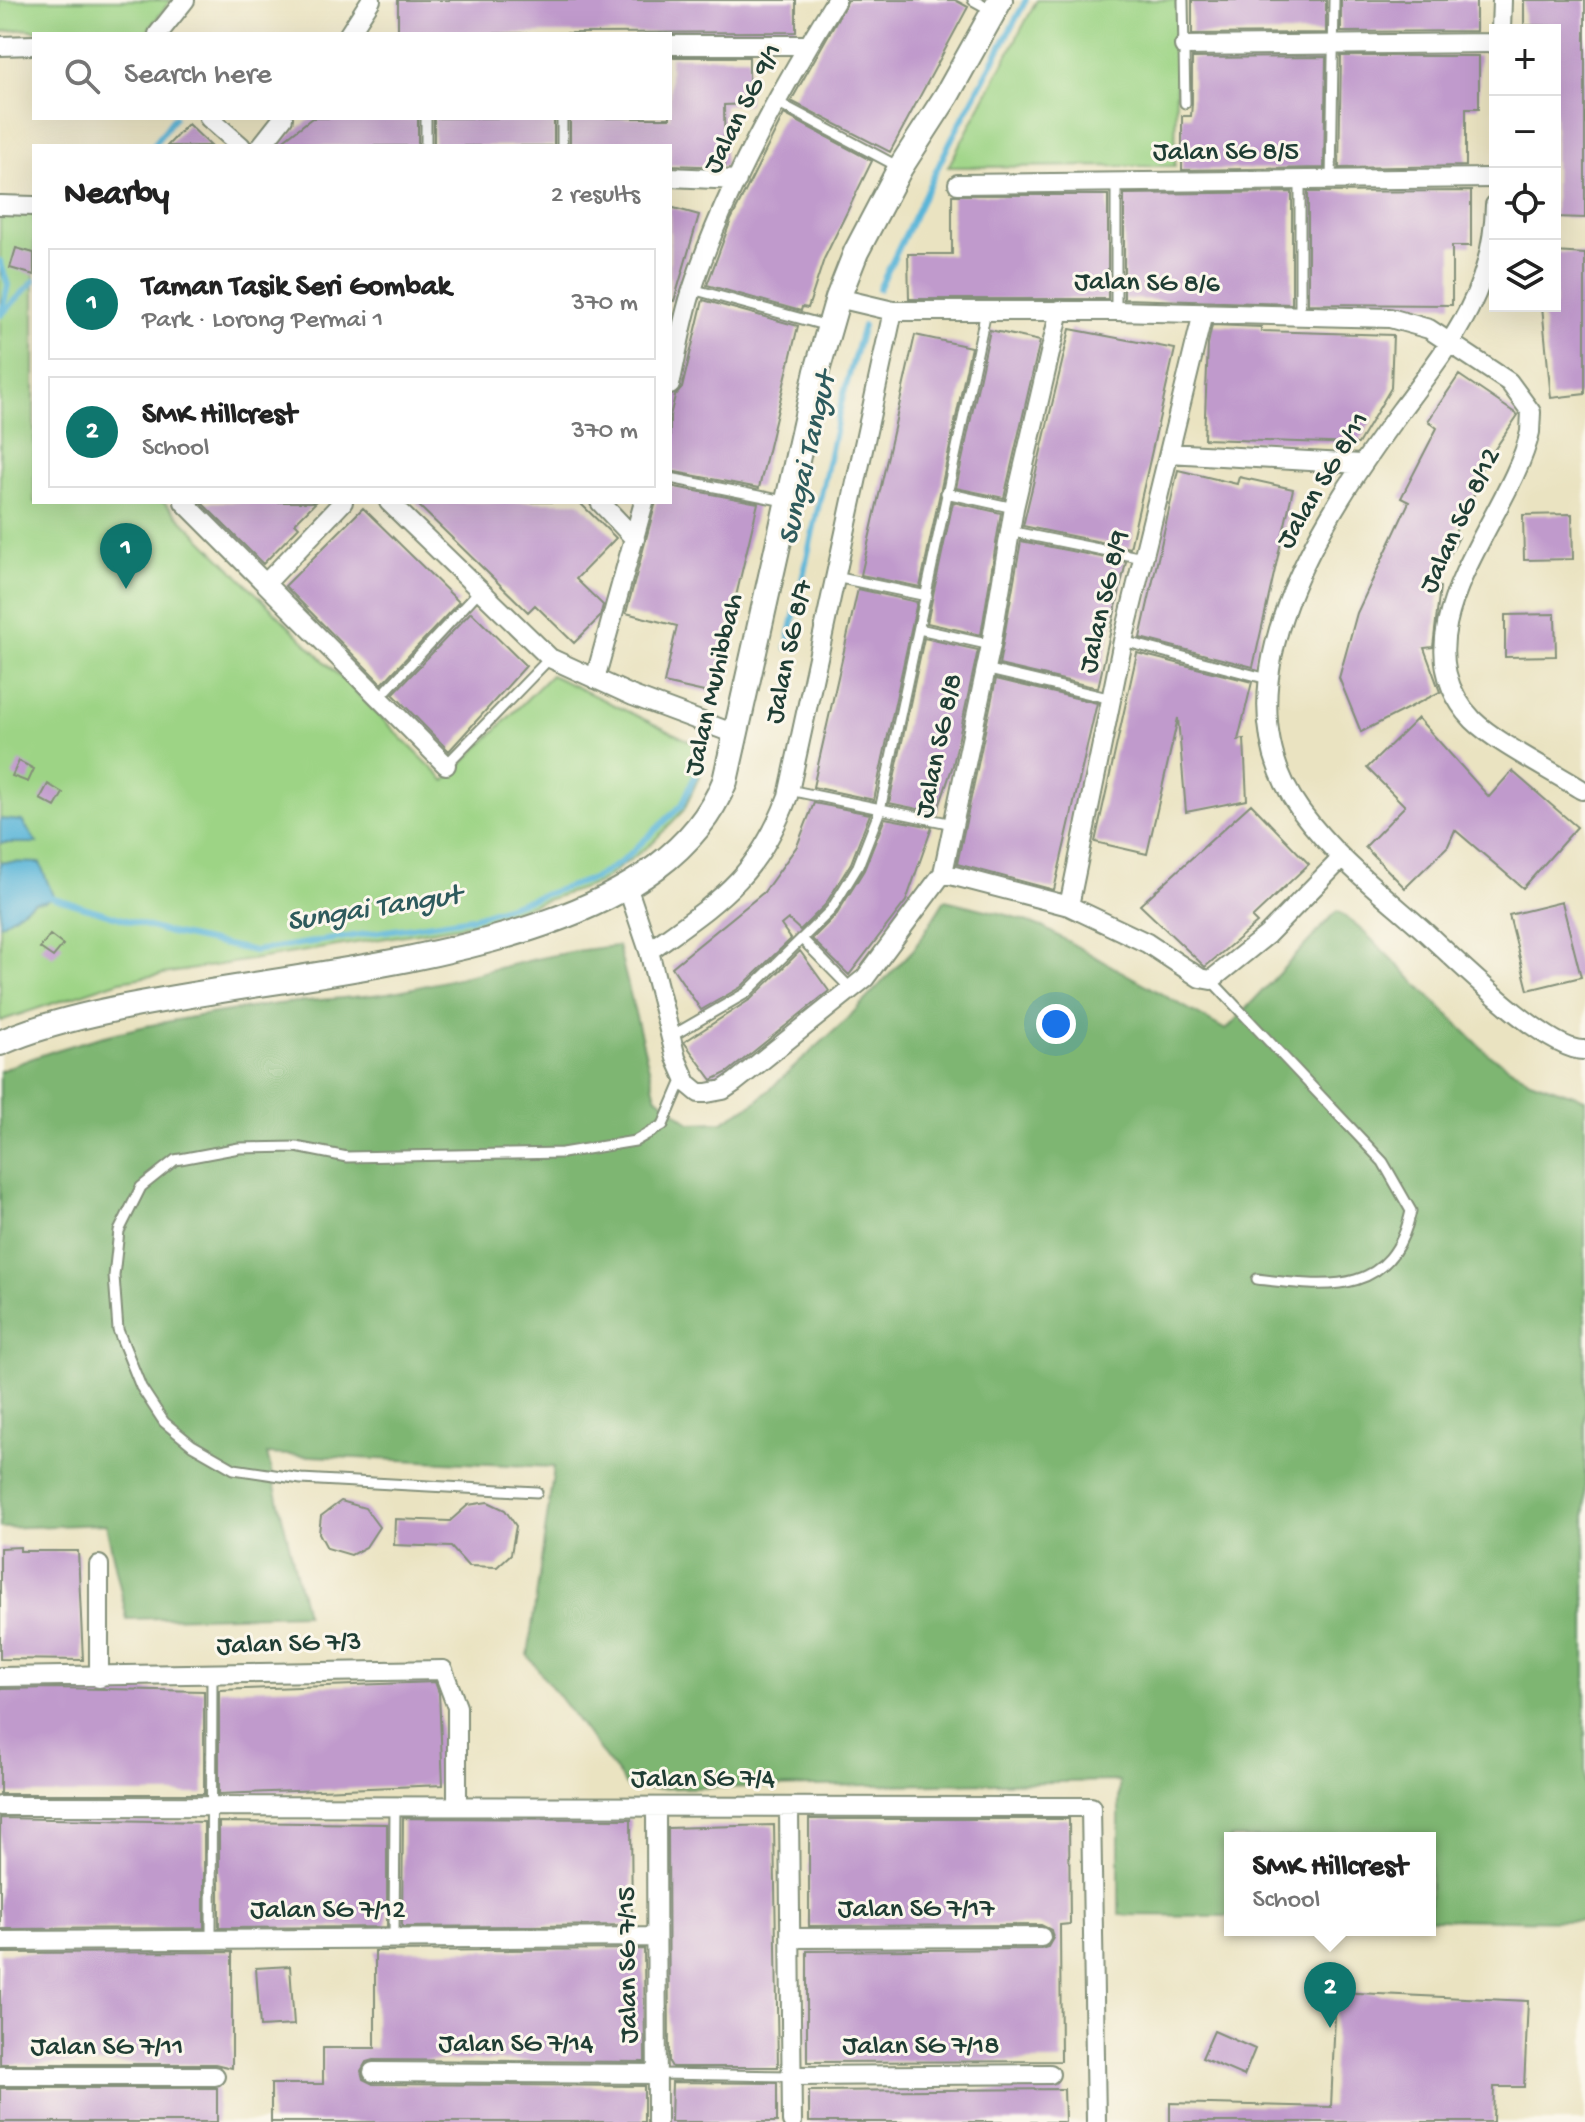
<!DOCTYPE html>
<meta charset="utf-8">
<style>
:root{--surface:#fff;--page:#f6f6f6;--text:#222;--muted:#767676;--line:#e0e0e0;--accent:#0f766e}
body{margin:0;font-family:"Gochi Hand",sans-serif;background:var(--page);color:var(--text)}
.controls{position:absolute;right:24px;top:24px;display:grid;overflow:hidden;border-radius:0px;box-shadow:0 8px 32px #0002}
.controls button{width:72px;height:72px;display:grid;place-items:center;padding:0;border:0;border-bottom:2px solid var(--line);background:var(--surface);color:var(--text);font:40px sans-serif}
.you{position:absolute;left:1056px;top:1024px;width:28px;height:28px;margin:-20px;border:6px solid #fff;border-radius:50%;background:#1a73e8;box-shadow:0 0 0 12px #1a73e833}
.badge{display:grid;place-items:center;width:52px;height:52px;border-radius:50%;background:var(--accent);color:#fff;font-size:26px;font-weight:700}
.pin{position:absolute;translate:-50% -66px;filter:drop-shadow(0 2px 4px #0008)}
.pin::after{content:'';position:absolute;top:42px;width:28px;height:24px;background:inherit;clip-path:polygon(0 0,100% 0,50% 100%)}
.popup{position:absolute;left:1224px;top:1832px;width:212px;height:104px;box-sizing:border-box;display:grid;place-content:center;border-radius:0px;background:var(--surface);filter:drop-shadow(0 2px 6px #0005);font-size:26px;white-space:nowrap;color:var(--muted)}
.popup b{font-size:30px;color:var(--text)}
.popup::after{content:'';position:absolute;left:50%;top:100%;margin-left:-16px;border:16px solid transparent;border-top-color:var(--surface)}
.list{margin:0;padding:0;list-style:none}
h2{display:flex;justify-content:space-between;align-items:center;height:104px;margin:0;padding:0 32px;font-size:34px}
h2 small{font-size:26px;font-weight:400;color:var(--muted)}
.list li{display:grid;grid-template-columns:52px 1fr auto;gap:24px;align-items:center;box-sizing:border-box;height:112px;margin:0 16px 16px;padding:0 16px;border:2px solid var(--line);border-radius:0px}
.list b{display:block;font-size:30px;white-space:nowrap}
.list p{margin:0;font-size:26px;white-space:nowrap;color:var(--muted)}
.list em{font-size:26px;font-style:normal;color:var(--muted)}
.icon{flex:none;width:44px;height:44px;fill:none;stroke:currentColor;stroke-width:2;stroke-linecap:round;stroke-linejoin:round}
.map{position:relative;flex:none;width:1585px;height:2122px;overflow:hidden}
.search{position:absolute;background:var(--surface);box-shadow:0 8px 32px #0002;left:32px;top:32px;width:640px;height:88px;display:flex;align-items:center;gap:20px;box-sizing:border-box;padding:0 28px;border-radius:0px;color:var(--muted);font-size:30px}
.panel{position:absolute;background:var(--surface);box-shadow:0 8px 32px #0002;left:32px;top:144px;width:640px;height:360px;border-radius:0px}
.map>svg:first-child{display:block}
.green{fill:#9dd485;stroke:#5e885c;stroke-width:2}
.forest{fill:#7eb672;stroke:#4e7a53;stroke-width:2}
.water{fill:#5ab5d8;stroke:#3c7986;stroke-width:2}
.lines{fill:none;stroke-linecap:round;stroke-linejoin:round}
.stream{stroke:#5ab5d8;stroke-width:6}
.building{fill:#c09acc}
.service-casing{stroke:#84907a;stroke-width:13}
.minor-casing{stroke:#84907a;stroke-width:22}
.tertiary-casing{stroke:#84907a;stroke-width:28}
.service{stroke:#fff;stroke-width:9}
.minor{stroke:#fff;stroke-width:18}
.tertiary{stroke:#fff;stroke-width:24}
.labels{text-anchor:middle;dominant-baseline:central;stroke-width:6;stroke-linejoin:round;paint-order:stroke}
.street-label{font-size:28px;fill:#1f3d34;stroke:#fbf7ec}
.water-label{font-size:30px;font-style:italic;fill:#2e5b5d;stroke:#fbf7ec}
</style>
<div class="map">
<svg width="1585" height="2122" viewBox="0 0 1585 2122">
<rect width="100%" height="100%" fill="#fbf7ec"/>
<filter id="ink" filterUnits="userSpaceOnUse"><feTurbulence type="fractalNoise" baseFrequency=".0125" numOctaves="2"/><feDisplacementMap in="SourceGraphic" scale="16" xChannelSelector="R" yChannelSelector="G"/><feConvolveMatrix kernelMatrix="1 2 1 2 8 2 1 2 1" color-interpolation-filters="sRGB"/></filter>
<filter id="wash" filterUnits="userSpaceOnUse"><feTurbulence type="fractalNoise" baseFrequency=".006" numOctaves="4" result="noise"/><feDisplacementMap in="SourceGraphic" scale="32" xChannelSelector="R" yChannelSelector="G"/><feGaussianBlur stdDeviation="1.8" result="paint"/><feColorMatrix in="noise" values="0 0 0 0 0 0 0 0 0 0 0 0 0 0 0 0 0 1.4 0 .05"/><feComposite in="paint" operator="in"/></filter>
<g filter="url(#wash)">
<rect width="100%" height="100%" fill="#eae3c1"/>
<!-- green -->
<path class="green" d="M0,0H171L145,34H59L25,29L0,32Z
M1037,0H1177L1175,166L948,167Z
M0,208L34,209V502H164L445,781L551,675L694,743L702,770L684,810L650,845L599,883L473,924L120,981L0,1021Z"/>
<!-- forest -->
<path class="forest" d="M945,900L1011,916L1042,927L1226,1030L1337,911L1359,927L1488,1054L1530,1080L1585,1099V1921L1430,1919V1838H1230V1916L1119,1915V1781L629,1789L528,1656L554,1467L267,1454L306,1614L127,1619L106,1524L0,1528V1071C85,1035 180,1017 271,1005C307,1000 344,999 380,994C460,982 538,952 618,946L656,1096L690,1123L722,1122L756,1102L845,1021L914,949Z"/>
<!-- water -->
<path class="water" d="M0,819L22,821L37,843H0Z
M0,862L40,863L53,896L45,901L34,902L0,925Z"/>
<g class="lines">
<!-- stream -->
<path class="stream" d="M153,146L174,118
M0,261L8,285L1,315
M879,289L950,142L1026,0
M3,313L34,281
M787,648L842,400L863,326
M48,896L166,932L254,951L472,918L595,878L621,862L682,805L701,762"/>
</g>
<g id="blocks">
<!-- building -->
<path class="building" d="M398,0H796V32L398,34Z
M848,0H955L968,7L890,152L791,101Z
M1192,0H1326V33L1192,34Z
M1341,0H1476V31L1341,32Z
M1524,0H1585V218L1555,217V26L1524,25Z
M1341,56H1479V108H1466V166L1339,168Z
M670,57H749V104L724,105L725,167L670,165V146H570V118H670Z
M1326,57L1324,168L1182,170V116H1191L1192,103V58Z
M784,114L872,161L824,259L808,308L802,307L801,311L707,285L731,220Z
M312,118H418V146H276Z
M434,118H554V146H434Z
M188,124L211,146H167Z
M1471,191V246H1452V305L1308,304V192Z
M1292,192V304L1124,299V194Z
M952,195H1108V299H909L908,254H952Z
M670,207L699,215L674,301L670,300Z
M16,248L34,253V275L10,268Z
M1555,252L1585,254V394L1551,398L1542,306H1555Z
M703,300L798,326L759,488L670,471V416L675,396L682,388Z
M1212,325L1261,327V331L1393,335L1391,388L1358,444L1204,439L1208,344Z
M1070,329L1175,349L1130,548L1023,526Z
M990,330L1040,341L1004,498L956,488Z
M915,335L971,347L920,587L861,575Z
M1459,375L1518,415L1478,474L1483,477L1454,534L1459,537L1435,584L1440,587L1433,647L1424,648L1440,692L1361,732L1339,678L1357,613L1409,502L1401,498L1437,428L1428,421Z
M1178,470L1237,484L1239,477L1293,489L1253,667L1140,638Z
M670,486L758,503L713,694L664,683L677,626L626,613L656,502H670Z
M201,502H316L295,523L299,527L263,564Z
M415,502H579L616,538L576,579L603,605L600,617L574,643L535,605L528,612Z
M953,502L1001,513L981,635L927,623Z
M363,508L459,602L382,684L285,586Z
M1572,514L1573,559L1524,560L1523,515Z
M1021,541L1126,562L1098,688L999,665Z
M858,589L917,602L874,800L813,787Z
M471,612L526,666L449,751L393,694Z
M1555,614L1556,656L1505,657V615Z
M924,638L978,650L953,765L937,813L889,803Z
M1137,653L1252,682L1238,740L1244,739L1247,800L1186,812L1178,718L1147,854L1095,842Z
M996,679L1097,703L1054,890L957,864Z
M1418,718L1489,797L1512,771L1577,827L1523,888L1455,830L1448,846L1405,888L1365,847L1405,806L1367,768Z
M19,761L34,769L28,782L12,776Z
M48,784L63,793L55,807L40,799Z
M814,803L870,814L851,863L825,905L800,930L788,919L781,925L791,939L741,987L701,1010L672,967L764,892L797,846Z
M1251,804L1309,864L1252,918L1257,923L1205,967L1140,905Z
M885,818L932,827L906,901L849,975L812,939L837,914L864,870Z
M1562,902L1581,977L1528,990L1509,915Z
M50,935L63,945L53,957L40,948Z
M800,951L829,991L728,1072L712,1080L684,1042L751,999Z
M341,1501L365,1508L379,1527L366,1547L351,1555L327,1548L319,1533L321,1516Z
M488,1502L505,1510L516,1526L511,1554L497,1567L468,1566L451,1547L394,1545L395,1519L450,1521L468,1505Z
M20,1547V1551H78L83,1660L0,1659V1548Z
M435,1682L439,1693L443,1785L219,1794V1690Z
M55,1688L204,1691V1794H0V1689Z
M0,1818L204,1822V1928L0,1929Z
M403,1818L631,1819L632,1925L402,1927Z
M809,1819H1069L1070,1924L1060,1925L1061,2061L807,2062V1951L1041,1949L1048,1947L1053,1938L1051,1930L1041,1925L809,1926Z
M219,1822L387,1824V1927L219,1928Z
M774,1825L778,2067H672L669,2062L668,1828Z
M644,1949L645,2062L373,2060L366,2062L361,2071L363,2079L373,2084L644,2086V2122H271V2084H323V2048H375V1951Z
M232,1952V2068L215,2064H0V1953Z
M290,1966L294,2025L260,2027L256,1968Z
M1336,1992L1528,2001L1524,2087H1494L1493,2122H1170V2103L1331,2107Z
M1214,2031L1255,2049L1244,2076L1202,2058Z
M672,2082L777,2083V2122H671Z
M0,2088H217V2122H0Z
M1064,2089L1065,2122H809V2091Z"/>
</g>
</g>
<g filter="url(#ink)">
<use href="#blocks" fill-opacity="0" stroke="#84907a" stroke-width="2"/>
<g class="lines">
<!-- service casing -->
<g class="service-casing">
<path id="service" d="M973,0L991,10
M1183,0L1185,103
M777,102L897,166
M426,118V146
M562,146V118
M1331,181L1334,0
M1116,182V311
M692,289L828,326
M1300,314V180
M670,478L784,501
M946,493L1014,508
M1009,531L1143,558
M835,577L927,596
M919,629L991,645
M1123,641L1268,679
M985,669L1112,699
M380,697L480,590
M446,765L550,658
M789,790L953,824
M802,939L853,991
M1211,980L1383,1162L1411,1211C1392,1298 1327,1287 1257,1279
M670,1037L746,993L831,910L858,866L880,810L986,311
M537,1492L301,1479L234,1469L192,1445L164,1422L141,1387L118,1330L114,1276L119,1231L141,1187L175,1160L239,1148L296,1147L347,1157L562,1153L635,1141L663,1125L684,1076
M394,1939L395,1805
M211,1940L212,1676
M658,2074L793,2076"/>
</g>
<!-- minor casing -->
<g class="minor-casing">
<path id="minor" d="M1501,30L1502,0
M158,34L185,0
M349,34L371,0
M670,45H808
M0,46L34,45
M1184,46L1495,43
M209,118L241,146
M261,146L283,118
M670,177L737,180
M958,184L1495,178
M0,205L34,206
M1495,205C1493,292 1451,343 1401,410C1326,512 1209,685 1301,811C1334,856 1380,892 1422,929C1452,956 1548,1053 1585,1050
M838,298L893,311H1116L1390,318L1429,329L1509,382L1531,412L1530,432C1511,518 1390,634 1473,720C1495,742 1554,772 1582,790
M670,385C677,354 682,320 692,290C723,192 782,87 836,0
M1169,453L1361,464
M184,502L446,765
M389,502L550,658L633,696L735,734
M600,502L635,539
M267,582L343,502
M595,679L644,502
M943,873L1069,906L1147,943L1200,978L1211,980L1267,935L1342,858
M628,889L649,951L676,1058L687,1083L699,1093H707L723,1090L735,1082L865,978L943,873L991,645L1014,508L1060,310
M1069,906L1123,641L1203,313
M649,951C718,901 757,879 788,796L893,311
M0,1677L443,1670L457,1707V1804
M99,1678V1565
M0,1806L1091,1807L1096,2122
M656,1808L657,2122
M789,1809L792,2122
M792,1938L1041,1937
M0,1941L655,1937
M373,2072L658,2074
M0,2076H215
M793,2076L1050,2074"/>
</g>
<!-- tertiary casing -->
<g class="tertiary-casing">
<path id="tertiary" d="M0,1043C186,960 640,993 725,781L817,371L838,298L856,252L900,168L947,95L1000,0"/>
</g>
<!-- service -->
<use href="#service" class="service"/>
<!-- minor -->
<use href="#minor" class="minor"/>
<!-- tertiary -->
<use href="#tertiary" class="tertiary"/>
</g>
</g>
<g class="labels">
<!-- street labels -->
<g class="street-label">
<text transform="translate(744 109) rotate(-63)">Jalan SG 9/1</text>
<text x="1226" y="153">Jalan SG 8/5</text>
<text transform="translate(1147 284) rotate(1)">Jalan SG 8/6</text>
<text transform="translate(1324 481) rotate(-59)">Jalan SG 8/11</text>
<text transform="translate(1461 521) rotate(-65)">Jalan SG 8/12</text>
<text transform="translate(1105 602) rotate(-77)">Jalan SG 8/9</text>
<text transform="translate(790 652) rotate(-78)">Jalan SG 8/7</text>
<text transform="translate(715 685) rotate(-77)">Jalan Muhibbah</text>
<text transform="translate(940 746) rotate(-78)">Jalan SG 8/8</text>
<text transform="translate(289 1645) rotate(-2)">Jalan SG 7/3</text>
<text x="703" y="1780">Jalan SG 7/4</text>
<text x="916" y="1910">Jalan SG 7/17</text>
<text x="328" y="1911">Jalan SG 7/12</text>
<text transform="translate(629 1965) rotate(-91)">Jalan SG 7/15</text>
<text x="516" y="2045">Jalan SG 7/14</text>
<text x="921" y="2047">Jalan SG 7/18</text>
<text x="107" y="2048">Jalan SG 7/11</text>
</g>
<!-- water labels -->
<g class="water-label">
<text transform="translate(809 459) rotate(-77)">Sungai Tangut</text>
<text transform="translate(374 910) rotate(-9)">Sungai Tangut</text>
</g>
</g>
</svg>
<div class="controls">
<button>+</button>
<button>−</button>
<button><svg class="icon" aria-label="locate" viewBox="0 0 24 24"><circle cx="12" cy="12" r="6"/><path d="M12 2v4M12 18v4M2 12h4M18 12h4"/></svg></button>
<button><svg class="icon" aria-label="layers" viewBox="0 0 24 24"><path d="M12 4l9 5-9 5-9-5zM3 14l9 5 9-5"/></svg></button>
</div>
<div class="you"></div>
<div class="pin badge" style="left:126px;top:589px">1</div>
<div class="pin badge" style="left:1330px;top:2028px">2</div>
<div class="popup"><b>SMK Hillcrest</b>School</div>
<div class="search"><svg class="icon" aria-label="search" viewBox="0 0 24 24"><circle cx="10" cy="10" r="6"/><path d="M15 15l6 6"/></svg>Search here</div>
<section class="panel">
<h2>Nearby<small>2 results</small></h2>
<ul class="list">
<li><span class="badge">1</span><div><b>Taman Tasik Seri Gombak</b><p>Park · Lorong Permai 1</p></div><em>370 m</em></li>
<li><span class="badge">2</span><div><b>SMK Hillcrest</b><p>School</p></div><em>370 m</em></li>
</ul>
</section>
</div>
